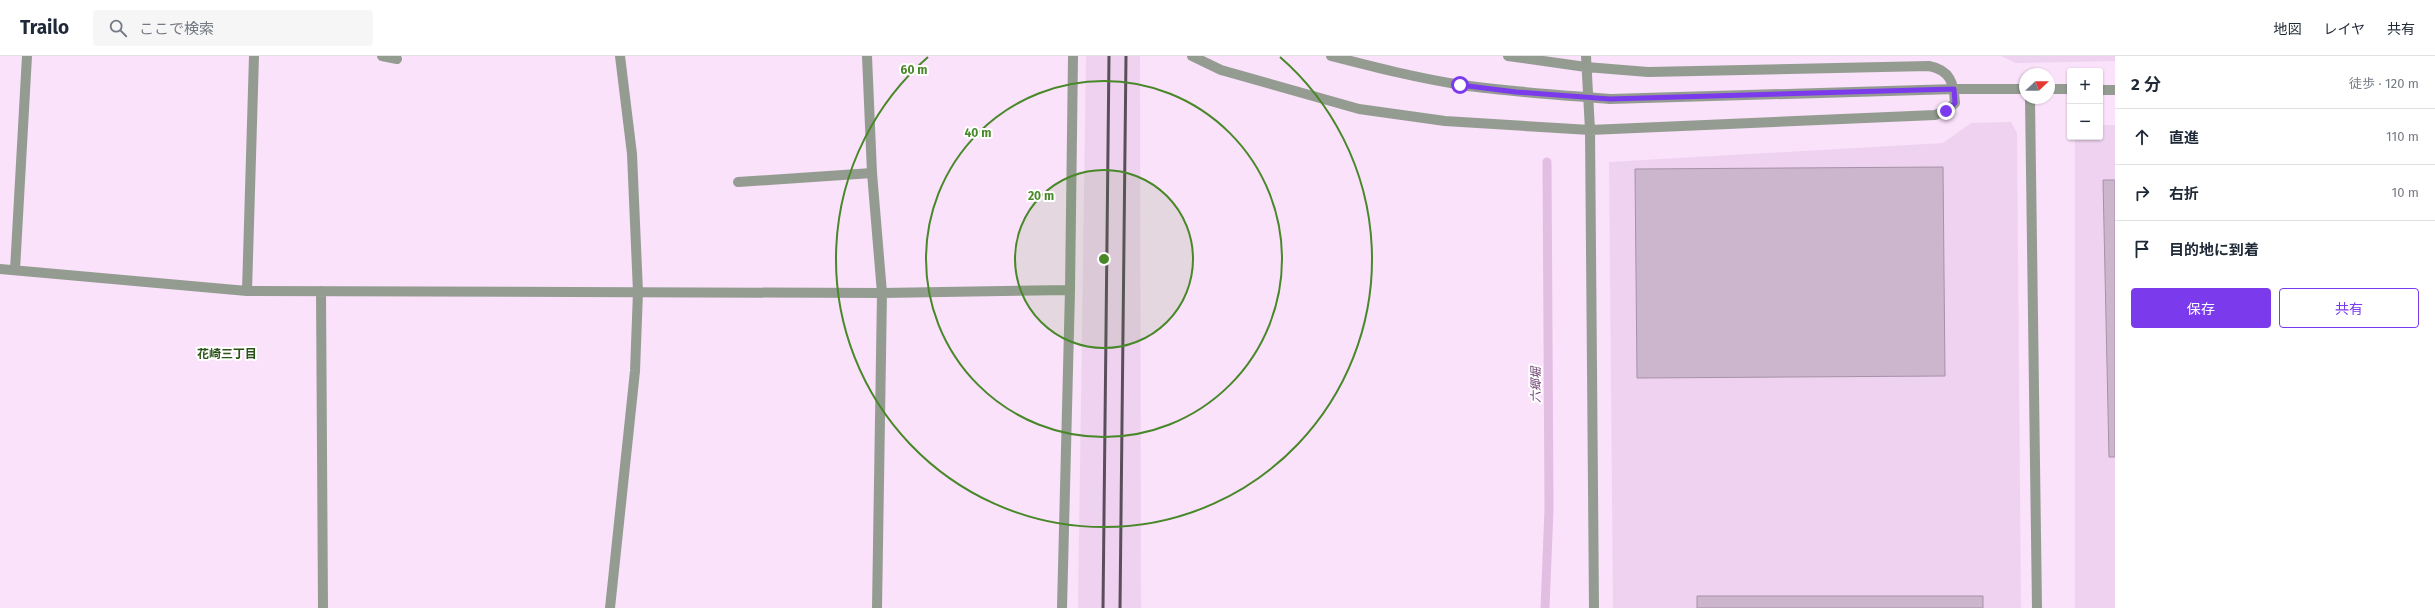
<!DOCTYPE html>
<html lang="ja">
<meta charset="utf-8">
<style>
:root{--surface:#fff;--page:#f6f6f7;--text:#1f2937;--muted:#747a83;--line:#e0e1e3;--accent:#7c3aed}
body{margin:0;font-family:"Fira Sans","Noto Sans JP",sans-serif;background:var(--page);color:var(--text)}
.controls{position:absolute;right:12px;top:12px;display:grid;overflow:hidden;border-radius:4px;box-shadow:0 1px 3px #0004}
.controls button{width:36px;height:36px;display:grid;place-items:center;padding:0;border:0;border-bottom:1px solid var(--line);background:var(--surface);color:var(--text);font:20px sans-serif}
.compass{position:absolute;left:2019px;top:12px;width:36px;height:36px;border-radius:50%;background:var(--surface);box-shadow:0 1px 3px #0004;rotate:68deg}
.stop{position:absolute;width:12px;height:12px;margin:-9px;border:3px solid #7c3aed;border-radius:50%;background:#fff}
.stop.end{background:#7c3aed;border-color:#fff;box-shadow:0 1px 4px #0008}
.list{margin:0;padding:0;list-style:none}
h2{display:flex;justify-content:space-between;align-items:center;height:52px;margin:0;padding:0 16px;font-size:17px}
h2 small{font-size:13px;font-weight:400;color:var(--muted)}
.list li{display:grid;grid-template-columns:26px 1fr auto;gap:12px;align-items:center;box-sizing:border-box;height:56px;padding:0 16px;border-top:1px solid var(--line)}
.list b{display:block;font-size:15px;white-space:nowrap}
.list em{font-size:13px;font-style:normal;color:var(--muted)}
.actions{display:flex;gap:8px;padding:12px 16px}
.actions a{flex:1;padding:9px 0;border:1px solid var(--accent);border-radius:4px;text-align:center;font-size:14px;color:var(--accent)}
.actions .main{background:var(--accent);color:#fff}
.icon{flex:none;width:22px;height:22px;fill:none;stroke:currentColor;stroke-width:2;stroke-linecap:round;stroke-linejoin:round}
.map{position:relative;flex:none;width:2115px;height:552px;overflow:hidden}
header{display:flex;align-items:center;gap:24px;box-sizing:border-box;height:56px;padding:0 20px;background:var(--surface);border-bottom:1px solid var(--line)}
header strong{font-size:19px}
nav{display:flex;gap:22px;margin-inline-start:auto;font-size:14px}
.search{width:280px;height:36px;background:var(--page);display:flex;align-items:center;gap:10px;box-sizing:border-box;padding:0 14px;border-radius:4px;color:var(--muted);font-size:15px}
main{display:flex}
aside{flex:1;background:var(--surface)}
.map>svg:first-child{display:block}
.built{fill:#efd2ef}
.lines{fill:none;stroke-linecap:round;stroke-linejoin:round}
.stream{stroke:#e3bee3;stroke-width:9}
.building{fill:#ccb6cd;stroke:#a691a7}
.service{stroke:#949c91;stroke-width:10}
.minor{stroke:#949c91;stroke-width:10}
.tertiary{stroke:#949c91;stroke-width:10}
.rail{stroke:#5b4e5c;stroke-width:3}
.tertiary-bridge{stroke:#949c91;stroke-width:10}
.route{stroke:#7c3aed;stroke-width:5}
.ring{fill:none;stroke:#488829;stroke-width:2}
.labels{text-anchor:middle;dominant-baseline:central;stroke-width:4;stroke-linejoin:round;paint-order:stroke}
.neighbourhood-label{font-size:12px;font-weight:bold;fill:#295216;stroke:#fff}
.water-label{font-size:12px;font-style:italic;fill:#6f4171;stroke:#fff}
.centre{fill:#488829;stroke:#fff;stroke-width:2}
.ring-label{font-size:12px;text-anchor:middle;font-weight:bold;fill:#488829;stroke:#fff;stroke-width:4;stroke-linejoin:round;paint-order:stroke}
</style>
<header>
<strong>Trailo</strong>
<div class="search"><svg class="icon" aria-label="search" viewBox="0 0 24 24"><circle cx="10" cy="10" r="6"/><path d="M15 15l6 6"/></svg>ここで検索</div>
<nav><a>地図</a><a>レイヤ</a><a>共有</a></nav>
</header>
<main>
<div class="map">
<svg width="2115" height="552" viewBox="0 0 2115 552">
<rect width="100%" height="100%" fill="#fae2fa"/>
<!-- built -->
<path class="built" d="M1086,0H1140L1141,552H1078Z
M2001,0H2115V5L2016,7Z
M2011,66L2017,77L2021,552H1613L1609,106L1943,87L1971,67Z
M2100,69H2115V552H2075V81H2100Z"/>
<g class="lines">
<!-- stream -->
<path class="stream" d="M1545,552L1549,453L1547,106"/>
</g>
<!-- building -->
<path class="building" d="M1943,111L1945,320L1637,322L1635,113Z
M2103,124H2115V401H2109Z
M1697,540H1983V552H1697Z"/>
<g class="lines">
<!-- service -->
<path class="service" d="M382,0L397,3
M738,126L872,117"/>
<!-- minor -->
<path class="minor" d="M867,0L872,117L882,237L877,552
M1192,0L1221,14L1359,53L1445,65L1590,74L1935,59L1946,55L1955,47C1954,27 1950,14 1929,10L1648,16L1586,11L1508,0
M1586,0L1590,74L1594,552
M0,213L247,235L882,237L1070,234
M15,214L27,0
M247,235L254,0
M321,235L323,552
M1062,552L1070,234L1073,0"/>
<!-- tertiary -->
<path class="tertiary" d="M2049,33H2070
M2100,34H2115
M2030,42L2037,552
M1610,43L1955,33H2025
M610,552L635,315L638,236L632,98L620,0"/>
<!-- rail -->
<path class="rail" d="M1103,552L1109,0
M1120,552L1126,0"/>
<!-- tertiary-bridge -->
<path class="tertiary-bridge" d="M1331,0C1374,11 1417,22 1462,29C1511,36 1561,39 1610,43"/>
</g>
<g class="lines">
<!-- route -->
<path class="route" d="M1460,29L1516,36L1610,43L1954,33L1955,47L1946,55"/>
</g>
<!-- distance rings -->
<circle cx="1104" cy="203" r="89" fill="#488829" fill-opacity=".12"/>
<g class="ring">
<circle cx="1104" cy="203" r="89"/>
<circle cx="1104" cy="203" r="178"/>
<path d="M1280 1A268 268 0 1 1 928 1"/>
</g>
<g class="labels">
<!-- neighbourhood labels -->
<g class="neighbourhood-label">
<text x="227" y="298">花崎三丁目</text>
</g>
<!-- water labels -->
<g class="water-label">
<text transform="translate(1536 329) rotate(-90)">六郷堀</text>
</g>
</g>
<circle cx="1104" cy="203" r="6" class="centre"/>
<g class="ring-label">
<text x="914" y="18">60 m</text>
<text x="978" y="81">40 m</text>
<text x="1041" y="144">20 m</text>
</g>
</svg>
<div class="controls">
<button>+</button>
<button>−</button>
</div>
<svg class="compass" viewBox="-18 -18 36 36"><path d="M0-13l5 13h-10z" fill="#e53935"/><path d="M0 13l5-13h-10z" fill="#747a83"/></svg>
<div class="stop" style="left:1460px;top:29px"></div>
<div class="stop end" style="left:1946px;top:55px"></div>
</div>
<aside>
<h2>2 分<small>徒歩 · 120 m</small></h2>
<ul class="list">
<li><svg class="icon" aria-label="ahead" viewBox="0 0 24 24"><path d="M12 20V5M6 11l6-6 6 6"/></svg><div><b>直進</b></div><em>110 m</em></li>
<li><svg class="icon" aria-label="right" viewBox="0 0 24 24"><path d="M7 20v-9h11M14 6l5 5-5 5"/></svg><div><b>右折</b></div><em>10 m</em></li>
<li><svg class="icon" aria-label="arrive" viewBox="0 0 24 24"><path d="M6 21V4h12l-3 4 3 4H6"/></svg><div><b>目的地に到着</b></div></li>
</ul>
<div class="actions"><a class="main">保存</a><a>共有</a></div>
</aside>
</main>
